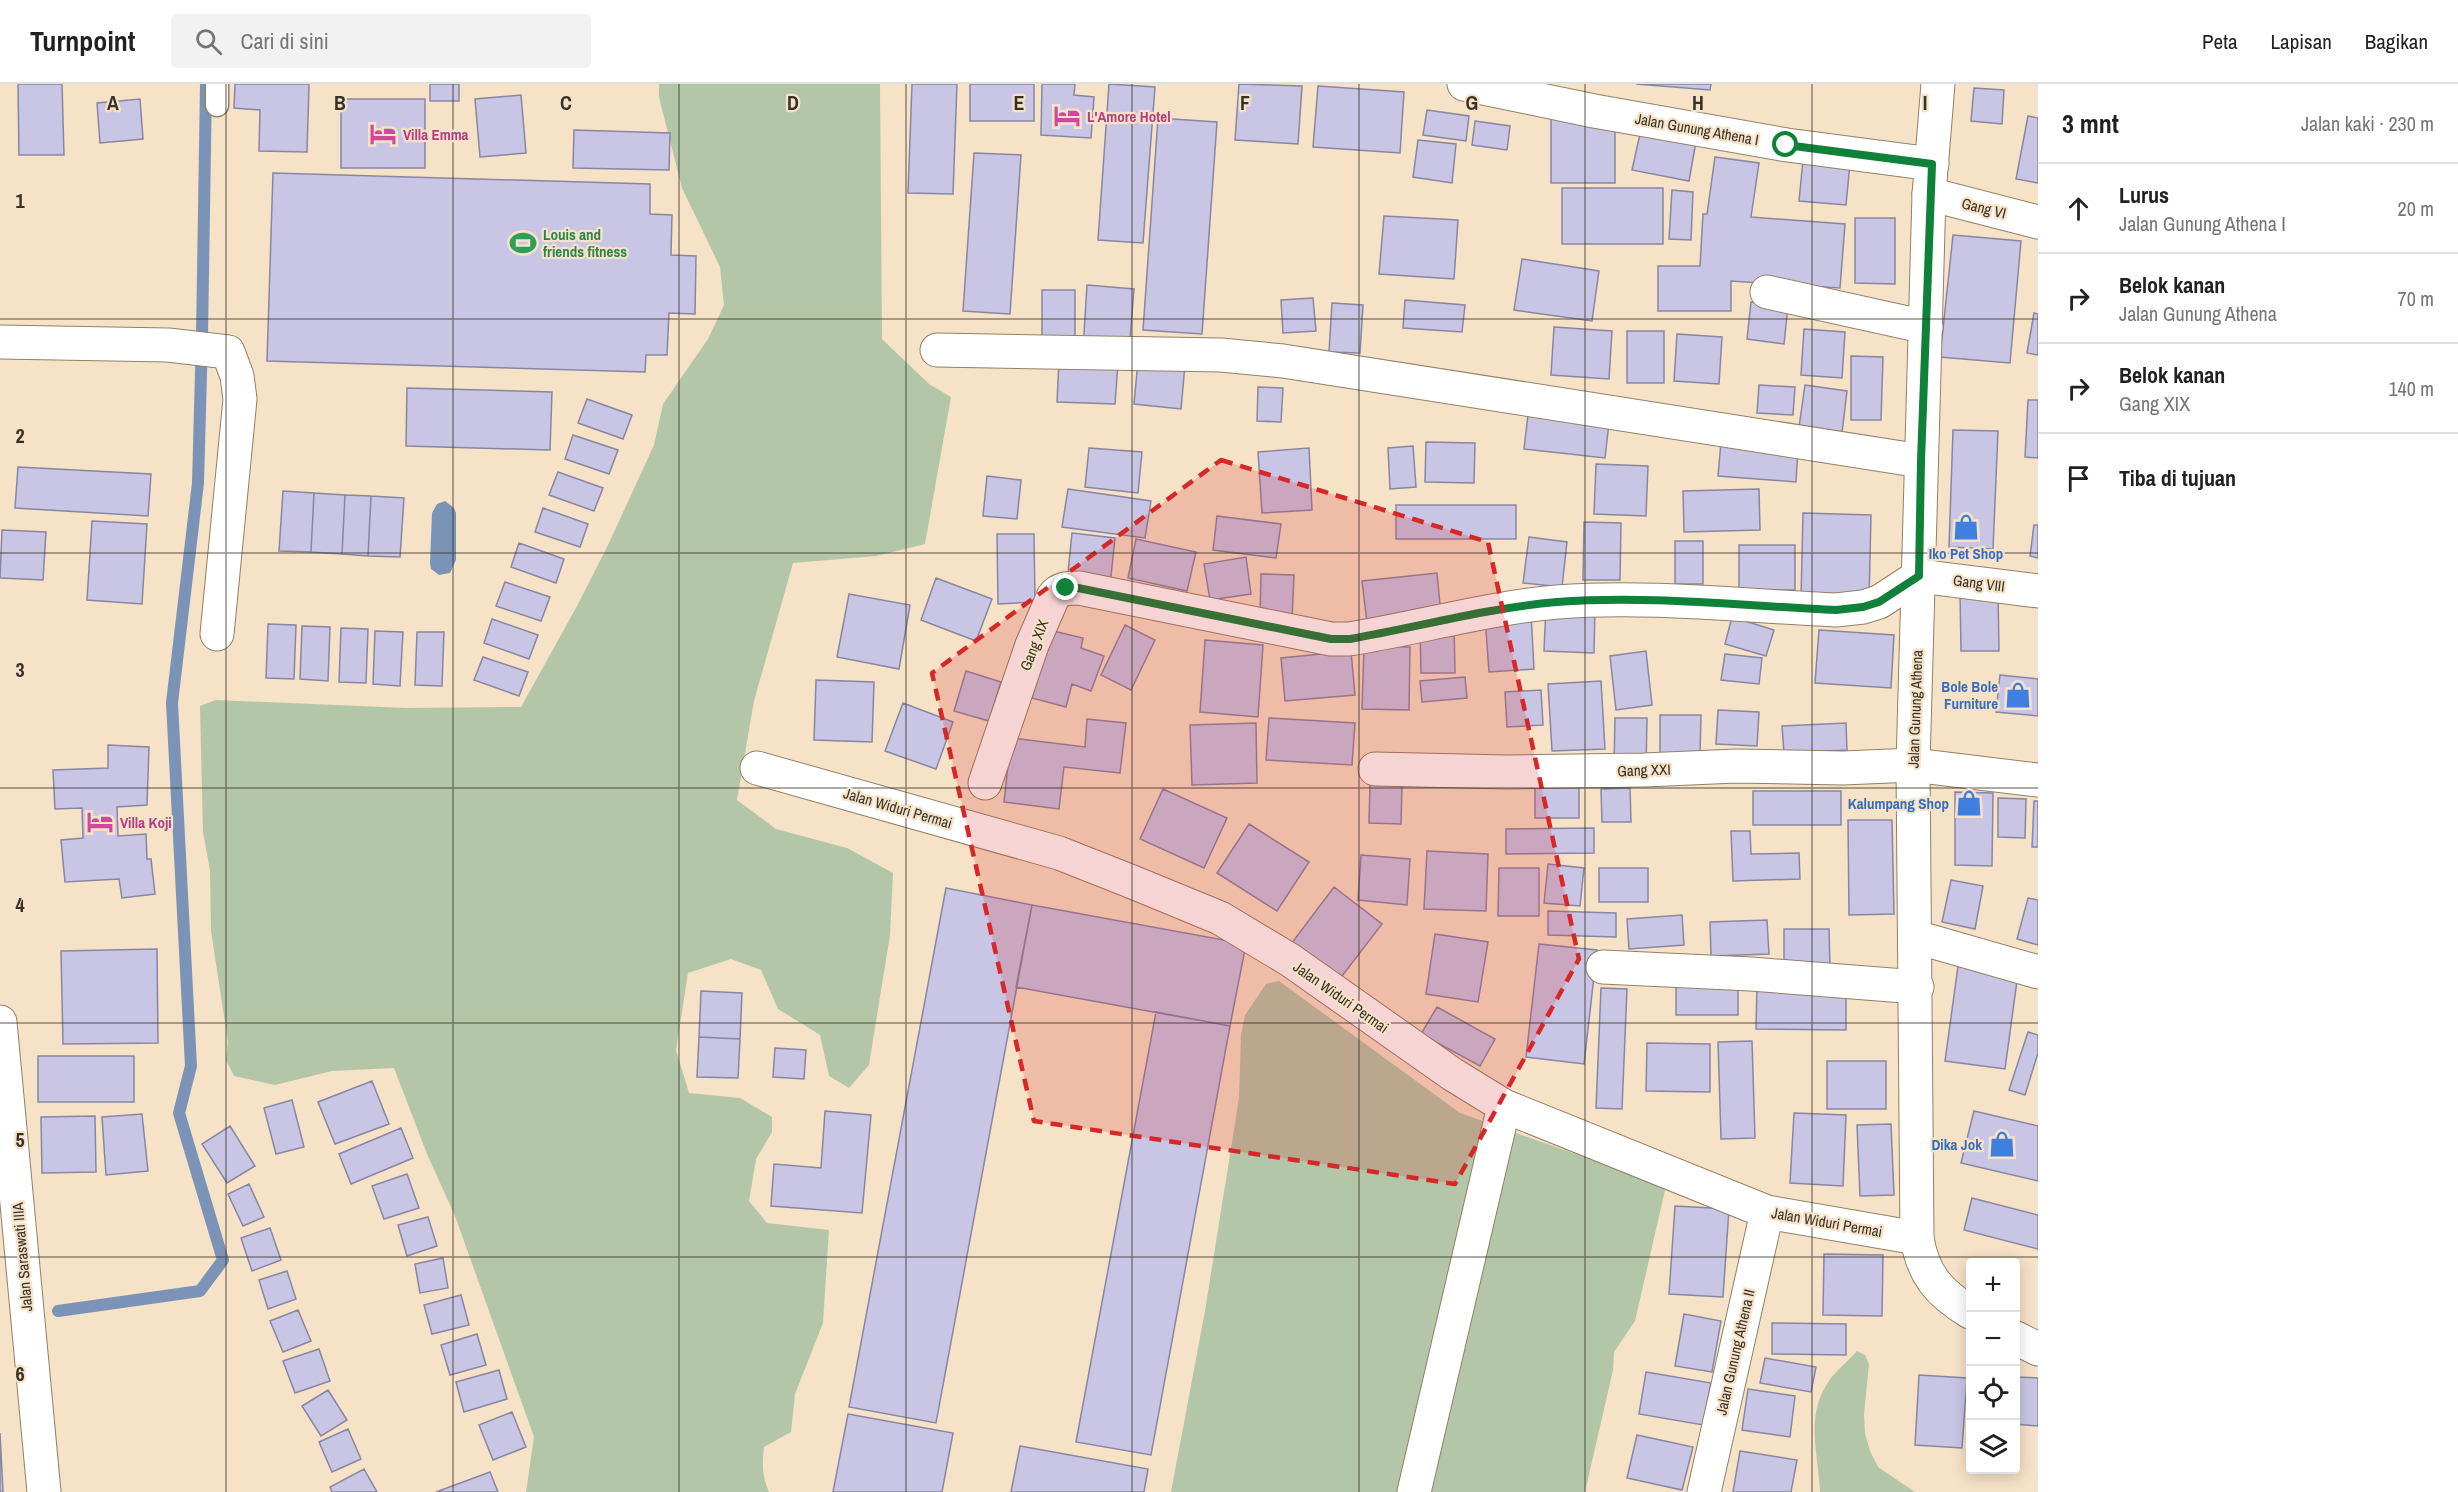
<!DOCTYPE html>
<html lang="id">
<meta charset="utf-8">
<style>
:root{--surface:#fff;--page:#f2f2f2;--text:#202124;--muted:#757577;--line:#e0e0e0}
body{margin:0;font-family:"Archivo Narrow",sans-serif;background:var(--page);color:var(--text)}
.controls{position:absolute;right:18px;bottom:18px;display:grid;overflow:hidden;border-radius:6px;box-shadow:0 3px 15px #0003}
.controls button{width:54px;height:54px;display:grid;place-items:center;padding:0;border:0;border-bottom:2px solid var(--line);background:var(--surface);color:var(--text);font:30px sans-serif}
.stop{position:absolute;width:18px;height:18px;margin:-14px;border:4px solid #108138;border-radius:50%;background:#fff}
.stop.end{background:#108138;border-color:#fff;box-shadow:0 2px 6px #0008}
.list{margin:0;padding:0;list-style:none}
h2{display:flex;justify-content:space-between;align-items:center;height:78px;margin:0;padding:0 24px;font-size:26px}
h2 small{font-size:20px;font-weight:400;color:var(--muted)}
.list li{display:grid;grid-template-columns:39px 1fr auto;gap:18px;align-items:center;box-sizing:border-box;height:90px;padding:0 24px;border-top:2px solid var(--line)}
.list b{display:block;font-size:22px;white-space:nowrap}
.list p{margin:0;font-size:20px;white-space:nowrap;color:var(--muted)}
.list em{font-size:20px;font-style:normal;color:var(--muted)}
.icon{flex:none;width:33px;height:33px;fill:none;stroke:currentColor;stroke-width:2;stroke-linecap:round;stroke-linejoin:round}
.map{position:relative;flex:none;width:2038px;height:1408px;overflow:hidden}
header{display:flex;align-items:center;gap:36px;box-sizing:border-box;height:84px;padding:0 30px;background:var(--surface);border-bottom:2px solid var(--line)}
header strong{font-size:28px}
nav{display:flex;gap:33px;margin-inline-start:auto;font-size:21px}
.search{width:420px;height:54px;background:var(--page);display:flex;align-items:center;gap:15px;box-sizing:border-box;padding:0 21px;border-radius:6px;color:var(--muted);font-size:22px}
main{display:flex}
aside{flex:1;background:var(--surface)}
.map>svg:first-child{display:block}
.green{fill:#b3c7a8}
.water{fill:#7b93b7}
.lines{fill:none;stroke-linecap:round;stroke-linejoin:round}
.stream{stroke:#7b93b7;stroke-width:12}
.building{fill:#c9c6e5;stroke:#8986a2;stroke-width:1.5}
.service-casing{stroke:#918067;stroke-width:25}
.minor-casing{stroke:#918067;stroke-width:35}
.tertiary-casing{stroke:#918067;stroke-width:35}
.service{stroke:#fff;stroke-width:22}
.minor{stroke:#fff;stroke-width:33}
.tertiary{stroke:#fff;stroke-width:33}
.route{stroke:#108138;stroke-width:8}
.marked{fill:#d62828;fill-opacity:0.2;stroke:#d62828;stroke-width:4.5;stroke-dasharray:12 8;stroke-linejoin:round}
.grid{fill:none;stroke:#383126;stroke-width:1.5;stroke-opacity:0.55}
.labels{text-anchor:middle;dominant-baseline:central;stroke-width:4.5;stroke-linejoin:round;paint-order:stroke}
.hotel-label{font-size:15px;font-weight:bold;fill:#b23c85;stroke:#f6e2c7;text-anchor:start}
.street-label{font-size:15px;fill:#383126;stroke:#f6e2c7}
.leisure-label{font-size:15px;font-weight:bold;fill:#27864d;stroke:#f6e2c7;text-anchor:start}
.shop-label{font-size:15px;font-weight:bold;fill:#366cbe;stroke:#f6e2c7;text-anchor:end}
.grid-label{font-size:20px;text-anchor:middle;font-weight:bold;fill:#383126;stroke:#f6e2c7;stroke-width:4.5;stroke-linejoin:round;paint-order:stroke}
</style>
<header>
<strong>Turnpoint</strong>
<div class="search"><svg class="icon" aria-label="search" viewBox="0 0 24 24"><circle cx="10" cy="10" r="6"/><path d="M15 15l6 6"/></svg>Cari di sini</div>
<nav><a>Peta</a><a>Lapisan</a><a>Bagikan</a></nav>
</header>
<main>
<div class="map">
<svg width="2038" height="1408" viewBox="0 0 2038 1408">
<rect width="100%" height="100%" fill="#f6e2c7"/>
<!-- green -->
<path class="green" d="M659,0H880L882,255L929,300L951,313L925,460L876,472L793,479L754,617L737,716L776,745L847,764L893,789L890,851L869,981L849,1004L829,992L820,951L778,925L761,886L731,875L688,889L676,966L689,1009L740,1014L772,1033V1048L756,1075L749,1117L767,1139L829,1146L823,1239L795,1310L791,1348L764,1363C762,1379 762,1393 769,1408H526L534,1353L455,1132L427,1070L394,984L332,987L275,1001L234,992L226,976L228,958L211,847L210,786L203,748L200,622L216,616L406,624L521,623L577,522L609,459L654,361L663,320L708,255L724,221L720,183L682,104L659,13Z
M1279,897L1460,1029L1666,1102L1635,1237L1614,1268L1613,1286L1585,1408H1171L1205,1227L1239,1014L1241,951L1245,931L1266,900Z
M1857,1267L1865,1271L1869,1280L1864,1330L1865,1349L1870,1367L1878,1383L1915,1408H1820C1818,1367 1804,1330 1831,1294C1838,1285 1849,1276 1857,1267Z"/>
<!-- water -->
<path class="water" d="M445,417L454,424L456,429V476L450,489L439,491L431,485L430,479L432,429L437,420Z"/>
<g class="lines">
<!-- stream -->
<path class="stream" d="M58,1227L200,1207L223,1176L179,1029L191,982L172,619L198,399L202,252L206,0"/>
</g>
<!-- building -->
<path class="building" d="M18,0H62L64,71H19Z
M235,0H309L307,68L259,67L260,26L234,24Z
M430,0H459V17H430Z
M912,0H957L953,110L908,109Z
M970,0H1034V37H970Z
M1042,0H1075L1074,11L1094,13L1091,54L1041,51Z
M1109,0L1155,3L1143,159L1098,156Z
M1239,0L1302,2L1298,60L1235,56Z
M1636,0H1711L1710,6Z
M1318,2L1404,8L1400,69L1313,63Z
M1974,4L2004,6L2002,40L1971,37Z
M521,11L526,69L480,73L475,15Z
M140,15L143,55L100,59L97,19Z
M341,15H425V84H341Z
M1427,26L1469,32L1466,57L1423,51Z
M2028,32L2038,34V99L2016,95Z
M1551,33H1615V99H1551Z
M1158,34L1217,38L1202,250L1143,246Z
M1475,37L1510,42L1507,66L1472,61Z
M1642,41L1697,52L1689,97L1632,86Z
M574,46L670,49L669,86L573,84Z
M1418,56L1456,60L1452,99L1413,93Z
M974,69L1021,71L1010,230L963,227Z
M1715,73L1759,79L1751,133L1845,140L1840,204L1731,197V227H1658V182H1700L1703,130H1707Z
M1803,76L1850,79L1846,121L1799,117Z
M273,89L650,100V130L672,131L671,171L696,172L695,230L669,229L667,271H646L645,288L267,277Z
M1562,104H1663V160H1562Z
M1672,106L1693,108L1691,156L1669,155Z
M1384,132L1458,136L1454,195L1379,190Z
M1855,134H1895V200L1855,199Z
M1953,151L2021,157L2010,279L1940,273Z
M1522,175L1599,187L1592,237L1514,226Z
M1087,201L1134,205L1129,269L1083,266Z
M1042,206H1075V266H1042Z
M1313,214L1316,247L1283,249L1281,216Z
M1405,216L1465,221L1462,248L1403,244Z
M1751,218L1788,222L1784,260L1747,255Z
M1332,219L1363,221L1360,269L1329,268Z
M2034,229L2038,230V271L2027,269Z
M1554,243L1612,247L1609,295L1551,291Z
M1804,245L1845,248L1842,294L1801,291Z
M1627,247H1664V299H1627Z
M1677,250L1722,253L1719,300L1674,297Z
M1851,272L1883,273L1881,336H1851Z
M1059,276L1118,279L1115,320L1057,318Z
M1138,277L1185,281L1181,325L1134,320Z
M1759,301L1795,303L1793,331L1757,329Z
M1805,301L1847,307L1842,349L1799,343Z
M1258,303L1283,304L1281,338L1257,337Z
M407,304L552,308L550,366L406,362Z
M587,315L632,331L623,355L578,339Z
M2028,316H2038V374L2025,373Z
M1528,331L1609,339L1605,374L1524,365Z
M1953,346L1998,347L1993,465L1949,463Z
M573,351L618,366L609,390L565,375Z
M1426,358L1475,359L1474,399L1425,398Z
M1721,358L1798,364L1796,398L1718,392Z
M1413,362L1416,403L1390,405L1388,364Z
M1089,364L1142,368L1138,409L1085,403Z
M1309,364L1312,426L1262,429L1258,368Z
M1596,380L1648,382L1646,432L1594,430Z
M18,383L151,390L148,432L15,424Z
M558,388L603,404L594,427L549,411Z
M987,392L1021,396L1017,435L983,432Z
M1068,405L1151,417L1145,454L1062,443Z
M1759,405L1760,446L1684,448L1683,407Z
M283,407L314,409L311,468L279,467Z
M314,409L345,411L342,470L311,468Z
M345,411L371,412L368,472L342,470Z
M371,412L404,414L400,473L368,472Z
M1396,421H1516V455H1396Z
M543,424L588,440L580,463L535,448Z
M1803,429L1871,431L1869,517L1801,515Z
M1217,432L1281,440L1276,474L1213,466Z
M92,437L147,440L142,520L87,516Z
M1584,438L1621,439L1620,496H1583Z
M2034,441H2038V474L2030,472Z
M2,446L46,448L43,496L0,494Z
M1072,449L1115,454L1110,502L1067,498Z
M997,450H1034L1035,518L998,520Z
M1529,453L1567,458L1562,503L1523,499Z
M1136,455L1196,468L1187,507L1128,494Z
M1675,457H1703V500H1675Z
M519,459L564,475L556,499L511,483Z
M1739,461H1795V506H1739Z
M1246,473L1251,510L1210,516L1204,480Z
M1437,489L1441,531L1367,539L1362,497Z
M1261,490L1294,491L1292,536L1260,535Z
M936,494L992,515L976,557L921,536Z
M505,498L550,513L541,537L496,522Z
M1960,507H1998L1999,567H1961Z
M849,510L910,521L899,585L837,573Z
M1546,521L1595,522L1594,569L1544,567Z
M1531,529L1534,585L1489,588L1485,533Z
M1732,533L1774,546L1766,572L1725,560Z
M492,535L538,551L529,575L484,559Z
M268,540L296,541L294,595L266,594Z
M1125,541L1155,556L1131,606L1101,591Z
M1454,541L1455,589H1421L1420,542Z
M302,542L330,543L328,597L300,595Z
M341,544L368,545L366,599L339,598Z
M1049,546L1083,554L1081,564L1104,572L1091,607L1072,600L1066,623L1032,614Z
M1819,546L1894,551L1891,604L1815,599Z
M375,547L403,548L400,602L373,600Z
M417,548H444L442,602L415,601Z
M1205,556L1263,561L1258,633L1200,628Z
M1364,562L1410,563L1409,626L1362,625Z
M1351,567L1355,611L1285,617L1281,574Z
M1646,567L1652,621L1616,626L1610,572Z
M1725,570L1762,574L1759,600L1721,596Z
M483,573L528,588L519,612L474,596Z
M966,587L1001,598L989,637L954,627Z
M2000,591L2038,595V632L1996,628Z
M1465,593L1467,614L1422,618L1420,597Z
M816,596L874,598L872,658L814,656Z
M1601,597L1605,665L1552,667L1548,600Z
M1541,606L1543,641L1507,643L1505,608Z
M903,619L953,638L936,685L885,667Z
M1718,626L1759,628L1757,662L1716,660Z
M1660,631H1701L1700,670L1660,669Z
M1269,634L1355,639L1352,681L1266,676Z
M1615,634H1647L1646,683L1614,682Z
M1087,635L1126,639L1120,689L1064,683L1059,725L1004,718L1011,654L1085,663Z
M1256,639L1257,699L1192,701L1190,641Z
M1846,639L1847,666L1784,669L1782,642Z
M108,661L149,663L147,721L117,723L118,752L146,750L147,775H151L155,810L122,814L119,795L65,798L61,756L83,754L82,724L55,725L53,686L108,684Z
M1535,695H1579V734H1535Z
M1370,700L1402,701L1401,740L1369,739Z
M1630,704L1631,738H1602L1601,705Z
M1163,705L1227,734L1204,784L1140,755Z
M1753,707H1841V741H1753Z
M1955,708L1993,709L1992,782L1955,781Z
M1998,714L2026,715L2025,754L1998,753Z
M2034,717H2038V763H2032Z
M1848,736H1892L1894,830L1849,831Z
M1249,740L1309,778L1277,827L1217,789Z
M1594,744V769L1506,770V745Z
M1731,747H1750L1751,770L1799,769L1800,795L1733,797Z
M1427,767L1488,770L1486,827L1424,825Z
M1361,771L1410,775L1407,821L1358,816Z
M1548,780L1584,784L1580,822L1544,819Z
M1499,784H1539V832H1498Z
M1599,784H1648V818H1599Z
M1951,796L1983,802L1975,845L1942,838Z
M1334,803L1382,840L1339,896L1291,860Z
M946,804L1032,821L936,1339L849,1323Z
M2028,814L2038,816V861L2017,855Z
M1032,821L1246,860L1230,942L1016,903Z
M1548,827L1616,829V853L1548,851Z
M1682,831L1684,861L1629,865L1627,835Z
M1767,836L1769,870L1711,872L1710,838Z
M1784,845H1829L1830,885L1784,886Z
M1435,850L1488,858L1478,918L1426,910Z
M1539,860L1597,866L1584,980L1526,973Z
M157,865L158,959L63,960L61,867Z
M1959,875L2019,882L2005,985L1945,977Z
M1676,890H1738V931H1676Z
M1757,900L1846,901V946L1756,945Z
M1601,904L1627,905L1622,1025L1596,1024Z
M701,907L742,909L740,955L699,953Z
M1437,923L1495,955L1480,982L1421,950Z
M1156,928L1230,942L1151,1371L1076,1358Z
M2028,948L2038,951V969L2025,1011L2009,1006Z
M699,953L740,955L738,994L697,993Z
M1752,957L1755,1054L1721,1055L1718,958Z
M1647,959L1710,960V1008L1646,1007Z
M775,964L806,966L804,995L773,993Z
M38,972H134V1018H38Z
M1827,977H1886V1025H1827Z
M372,997L389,1040L335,1060L318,1018Z
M292,1016L304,1063L276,1070L264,1024Z
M825,1027L871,1031L862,1129L771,1122L774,1080L821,1084Z
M1974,1027L2038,1042V1097L1961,1079Z
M1794,1029L1846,1031L1843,1102L1790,1099Z
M142,1030L148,1087L106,1091L102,1033Z
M95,1032L96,1088L42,1089L41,1033Z
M1891,1040L1894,1111L1860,1112L1857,1041Z
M230,1042L255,1082L227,1099L202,1060Z
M401,1044L413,1074L351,1100L339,1070Z
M407,1090L419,1124L384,1135L372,1102Z
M249,1100L264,1133L243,1142L228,1110Z
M1972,1114L2038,1131V1165L1964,1146Z
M1675,1122L1729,1125L1723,1213L1669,1210Z
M428,1133L437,1162L407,1172L398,1141Z
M270,1144L281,1176L252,1187L241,1154Z
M1824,1170L1883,1171L1882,1232L1823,1231Z
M443,1174L448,1204L420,1209L415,1180Z
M287,1187L296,1215L268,1225L259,1196Z
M461,1211L469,1241L432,1250L424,1221Z
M298,1226L311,1257L283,1268L270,1237Z
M1684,1230L1721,1237L1712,1288L1675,1282Z
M1772,1239L1846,1240V1271L1772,1270Z
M477,1250L486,1281L450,1291L441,1261Z
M319,1265L330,1297L295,1309L283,1277Z
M1765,1274L1816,1283L1811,1308L1760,1299Z
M499,1286L507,1315L464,1328L456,1298Z
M1646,1288L1711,1299L1703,1341L1639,1330Z
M1919,1291L1967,1294L1962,1364L1915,1361Z
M2016,1293L2038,1294V1342L2016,1340Z
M1748,1305L1795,1312L1790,1353L1742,1346Z
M328,1306L347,1336L321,1352L302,1322Z
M512,1328L526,1363L493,1376L479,1341Z
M848,1330L953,1349L942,1408H833Z
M348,1345L361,1375L332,1388L319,1358Z
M0,1349L3,1408H0Z
M1637,1351L1693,1363L1682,1406L1627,1394Z
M1020,1362L1148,1385L1144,1408H1011Z
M1740,1367L1797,1376L1791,1408H1733Z
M364,1385L377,1408H332L330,1403Z
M490,1388L498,1408H436Z"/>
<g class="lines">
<!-- service casing -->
<g class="service-casing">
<path id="service" d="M217,0V21"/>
</g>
<!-- minor casing -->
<g class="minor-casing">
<path id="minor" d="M1464,0L1594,27L1787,61L1932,80
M1929,110L2038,138
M1767,208L1926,243
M0,258L168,261L228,268L237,292L240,315L217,550
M937,266L1221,271L1283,277L1921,377
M757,684L1059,769L1130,797L1220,834L1290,876L1452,990L1504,1022L1767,1128L1917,1154
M1375,685L1507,688L1644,686L1736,682L1843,684L1913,681L2038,696
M985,699L1032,561L1053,513C1059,504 1068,504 1079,504L1331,555H1349C1419,544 1486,524 1557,518C1649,511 1743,522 1836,526L1863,523L1879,518L1919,492L2038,507
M1916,853L2038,888
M1603,883L1751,890L1917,903
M0,938L44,1408
M1414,1408L1504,1022
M1704,1408L1767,1128"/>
</g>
<!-- tertiary casing -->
<g class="tertiary-casing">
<path id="tertiary" d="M1938,0L1929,110L1913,681L1917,1154C1923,1191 1939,1209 1970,1228
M2016,1254L2038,1265"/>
</g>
<!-- service -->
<use href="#service" class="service"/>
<!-- minor -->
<use href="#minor" class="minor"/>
<!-- tertiary -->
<use href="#tertiary" class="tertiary"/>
</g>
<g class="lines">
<!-- route -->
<path class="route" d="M1066,504H1078L1331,555H1350C1419,543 1487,524 1557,518C1649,511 1743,522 1836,526L1863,523L1879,518L1919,492L1921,377L1932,80L1786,61"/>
</g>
<!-- marked area -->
<path class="marked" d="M1221,376L1488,458L1579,875L1455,1100L1034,1037L932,589Z"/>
<!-- grid -->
<path class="grid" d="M226,0V1408M453,0V1408M679,0V1408M906,0V1408M1132,0V1408M1359,0V1408M1585,0V1408M1812,0V1408M0,235H2038M0,469H2038M0,704H2038M0,939H2038M0,1173H2038"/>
<!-- icons -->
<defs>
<g id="hotel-bare" transform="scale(2.07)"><path d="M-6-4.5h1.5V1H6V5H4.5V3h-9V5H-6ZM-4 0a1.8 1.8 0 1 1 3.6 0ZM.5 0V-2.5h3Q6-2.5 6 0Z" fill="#d1479c" stroke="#f6e2c7" stroke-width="2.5" paint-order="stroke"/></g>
<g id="stadium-bare" transform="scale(2.07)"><path d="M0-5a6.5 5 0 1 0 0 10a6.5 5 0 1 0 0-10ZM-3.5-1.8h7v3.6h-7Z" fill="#2e9e5b" stroke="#f6e2c7" stroke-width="2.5" paint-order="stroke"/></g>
<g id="shop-bare" transform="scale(2.07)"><path d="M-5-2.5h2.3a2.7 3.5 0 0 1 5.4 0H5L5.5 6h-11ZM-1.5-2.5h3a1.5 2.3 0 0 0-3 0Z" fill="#3f7fe0" stroke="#f6e2c7" stroke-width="2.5" paint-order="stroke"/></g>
</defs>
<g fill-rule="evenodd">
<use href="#hotel-bare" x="1067" y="32"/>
<use href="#hotel-bare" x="383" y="50"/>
<use href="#stadium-bare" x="523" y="159"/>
<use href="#shop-bare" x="1966" y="443"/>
<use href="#shop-bare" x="2018" y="611"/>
<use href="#shop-bare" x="1969" y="719"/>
<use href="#hotel-bare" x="100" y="738"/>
<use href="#shop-bare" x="2002" y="1060"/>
</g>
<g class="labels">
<!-- hotel labels -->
<g class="hotel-label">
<text x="1087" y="32">L'Amore Hotel</text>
<text x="403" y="50">Villa Emma</text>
<text x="120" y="738">Villa Koji</text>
</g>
<!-- street labels -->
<g class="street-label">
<text transform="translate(1697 45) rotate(10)">Jalan Gunung Athena I</text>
<text transform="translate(1984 124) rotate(14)">Gang VI</text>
<text transform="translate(1979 499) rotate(7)">Gang VIII</text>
<text transform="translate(1034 561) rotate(-69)">Gang XIX</text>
<text transform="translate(1915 625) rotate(-88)">Jalan Gunung Athena</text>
<text transform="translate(1644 686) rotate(-2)">Gang XXI</text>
<text transform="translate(898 724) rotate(16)">Jalan Widuri Permai</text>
<text transform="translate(1341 913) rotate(35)">Jalan Widuri Permai</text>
<text transform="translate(1827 1138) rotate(10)">Jalan Widuri Permai</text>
<text transform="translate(22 1173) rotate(-95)">Jalan Saraswati IIIA</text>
<text transform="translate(1735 1268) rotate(-77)">Jalan Gunung Athena II</text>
</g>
<!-- leisure labels -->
<g class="leisure-label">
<text x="543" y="150">Louis and<tspan x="543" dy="17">friends fitness</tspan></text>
</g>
<!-- shop labels -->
<g class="shop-label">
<text x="1966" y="469" text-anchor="middle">Iko Pet Shop</text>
<text x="1998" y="602">Bole Bole<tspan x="1998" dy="17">Furniture</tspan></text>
<text x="1949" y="719">Kalumpang Shop</text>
<text x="1982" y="1060">Dika Jok</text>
</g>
</g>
<g class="grid-label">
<text x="113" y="26">A</text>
<text x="340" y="26">B</text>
<text x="566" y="26">C</text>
<text x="793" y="26">D</text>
<text x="1019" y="26">E</text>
<text x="1245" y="26">F</text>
<text x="1472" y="26">G</text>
<text x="1698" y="26">H</text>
<text x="1925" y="26">I</text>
<text x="20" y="124">1</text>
<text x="20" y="359">2</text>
<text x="20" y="593">3</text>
<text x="20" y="828">4</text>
<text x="20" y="1063">5</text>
<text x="20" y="1297">6</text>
</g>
</svg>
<div class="controls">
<button>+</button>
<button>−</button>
<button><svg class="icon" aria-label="locate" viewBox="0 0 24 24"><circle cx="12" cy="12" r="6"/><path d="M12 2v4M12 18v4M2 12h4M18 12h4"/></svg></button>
<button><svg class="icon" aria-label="layers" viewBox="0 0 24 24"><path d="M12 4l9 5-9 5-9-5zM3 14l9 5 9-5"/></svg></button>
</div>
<div class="stop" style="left:1786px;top:61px"></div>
<div class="stop end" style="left:1066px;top:504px"></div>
</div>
<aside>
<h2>3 mnt<small>Jalan kaki · 230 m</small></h2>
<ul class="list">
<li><svg class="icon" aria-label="ahead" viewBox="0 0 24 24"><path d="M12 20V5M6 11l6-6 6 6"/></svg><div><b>Lurus</b><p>Jalan Gunung Athena I</p></div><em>20 m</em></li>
<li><svg class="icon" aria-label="right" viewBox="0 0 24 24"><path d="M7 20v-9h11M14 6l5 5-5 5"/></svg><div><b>Belok kanan</b><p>Jalan Gunung Athena</p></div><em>70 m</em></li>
<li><svg class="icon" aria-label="right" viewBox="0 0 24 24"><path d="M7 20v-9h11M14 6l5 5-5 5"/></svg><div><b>Belok kanan</b><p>Gang XIX</p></div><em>140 m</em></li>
<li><svg class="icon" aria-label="arrive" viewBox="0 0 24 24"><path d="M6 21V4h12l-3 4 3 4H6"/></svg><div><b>Tiba di tujuan</b></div></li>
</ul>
</aside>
</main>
